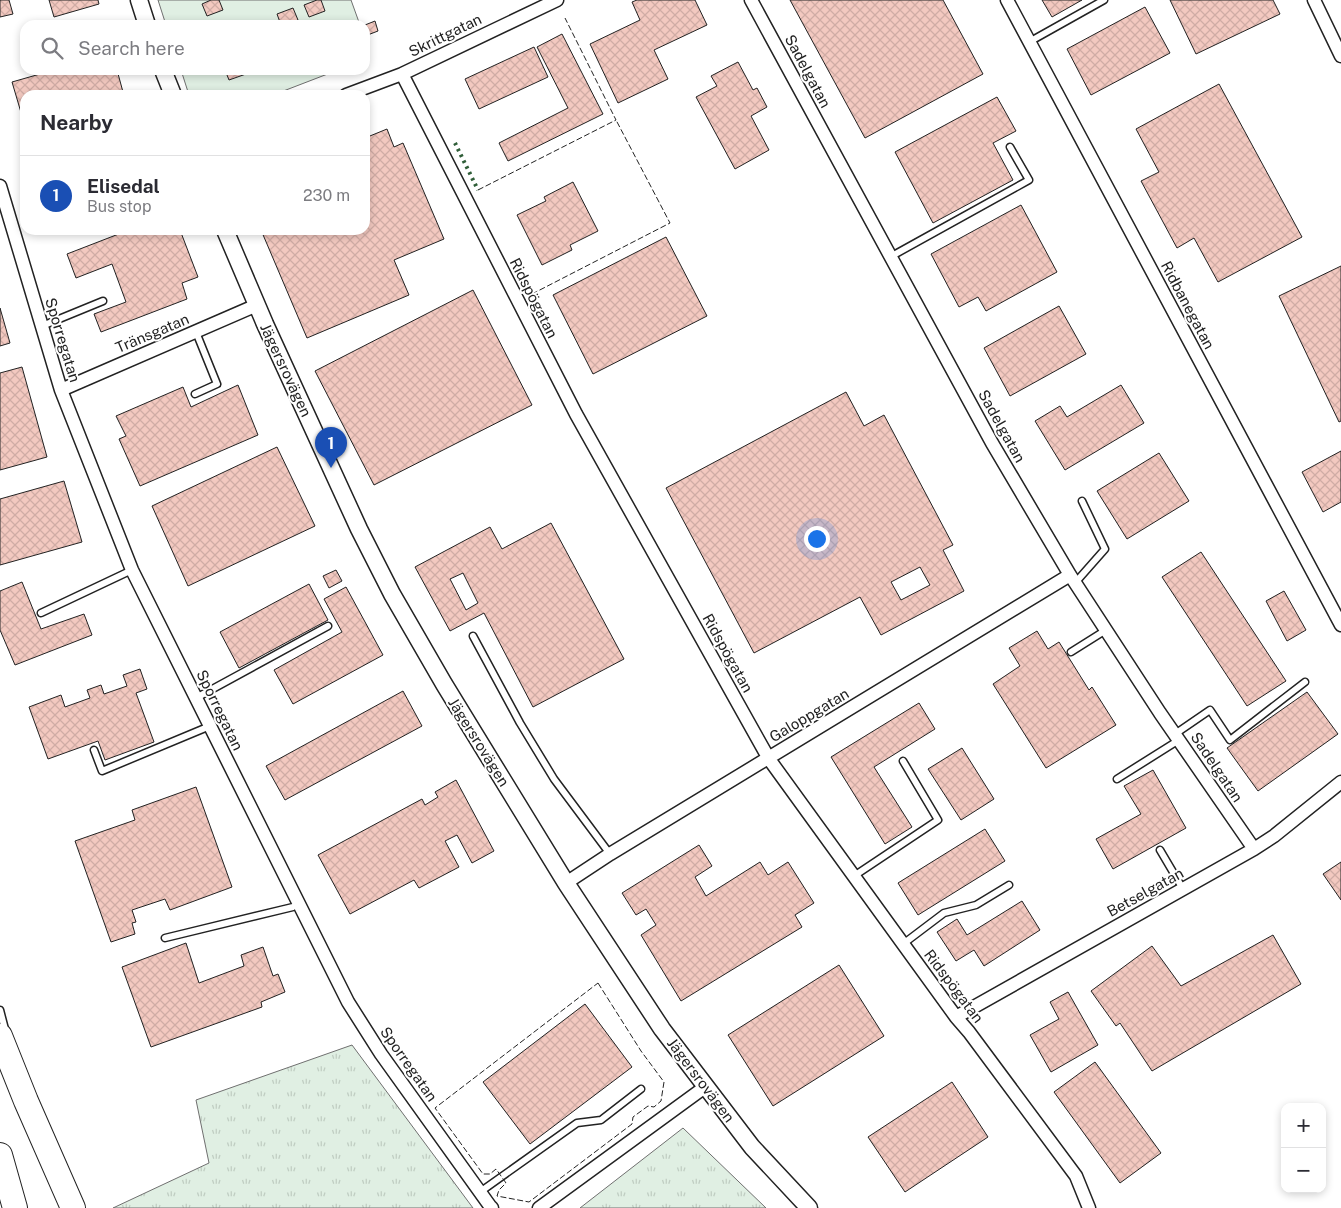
<!DOCTYPE html>
<meta charset="utf-8">
<style>
:root{--surface:#fff;--page:#f7f7f7;--text:#2b2b33;--muted:#7c7c81;--line:#e1e1e2;--accent:#b45309}
body{margin:0;font-family:"Public Sans",sans-serif;background:var(--page);color:var(--text)}
.controls{position:absolute;right:15px;bottom:15px;display:grid;overflow:hidden;border-radius:10px;box-shadow:0 2px 8px #0003}
.controls button{width:45px;height:45px;display:grid;place-items:center;padding:0;border:0;border-bottom:1px solid var(--line);background:var(--surface);color:var(--text);font:25px sans-serif}
.you{position:absolute;left:816px;top:538px;width:18px;height:18px;margin:-12px;border:4px solid #fff;border-radius:50%;background:#1a73e8;box-shadow:0 0 0 8px #1a73e833}
.badge{display:grid;place-items:center;width:32px;height:32px;border-radius:50%;background:var(--accent);color:#fff;font-size:16px;font-weight:700}
.pin{position:absolute;translate:-50% -41px;filter:drop-shadow(0 1px 2px #0008)}
.pin::after{content:'';position:absolute;top:26px;width:18px;height:15px;background:inherit;clip-path:polygon(0 0,100% 0,50% 100%)}
.list{margin:0;padding:0;list-style:none}
h2{display:flex;justify-content:space-between;align-items:center;height:65px;margin:0;padding:0 20px;font-size:21px}
h2 small{font-size:16px;font-weight:400;color:var(--muted)}
.list li{display:grid;grid-template-columns:32px 1fr auto;gap:15px;align-items:center;box-sizing:border-box;height:80px;padding:0 20px;border-top:1px solid var(--line)}
.list b{display:block;font-size:19px;white-space:nowrap}
.list p{margin:0;font-size:16px;white-space:nowrap;color:var(--muted)}
.list em{font-size:16px;font-style:normal;color:var(--muted)}
.icon{flex:none;width:28px;height:28px;fill:none;stroke:currentColor;stroke-width:2;stroke-linecap:round;stroke-linejoin:round}
.map{position:relative;flex:none;width:1341px;height:1208px;overflow:hidden}
.search{position:absolute;background:var(--surface);box-shadow:0 2px 8px #0003;left:20px;top:20px;width:350px;height:55px;display:flex;align-items:center;gap:12px;box-sizing:border-box;padding:0 18px;border-radius:15px;color:var(--muted);font-size:19px}
.panel{position:absolute;background:var(--surface);box-shadow:0 2px 8px #0003;left:20px;top:90px;width:350px;height:145px;border-radius:15px}
.map>svg:first-child{display:block}
.grass{fill:url(#grass-tufts);stroke:#6f6f6f}
.green{fill:#e0efe3;stroke:#6f6f6f}
.building{fill:url(#building-cross-hatch);stroke:#222;fill-rule:evenodd}
.lines{fill:none;stroke-linecap:round;stroke-linejoin:round}
.service-casing{stroke:#222;stroke-width:9}
.minor-casing{stroke:#222;stroke-width:15}
.tertiary-casing{stroke:#222;stroke-width:19}
.motorway-casing{stroke:#222;stroke-width:26}
.service{stroke:#fff;stroke-width:6}
.minor{stroke:#fff;stroke-width:12}
.tertiary{stroke:#fff;stroke-width:16}
.motorway{stroke:#fff;stroke-width:24}
.hedge{stroke:#2f5e38;stroke-width:4;stroke-dasharray:2.5 4;stroke-linecap:butt}
.fence{stroke:#222;stroke-width:1;stroke-dasharray:6 2.5;stroke-linecap:butt}
.labels{text-anchor:middle;dominant-baseline:central;stroke-width:4;stroke-linejoin:round;paint-order:stroke}
.street-label{font-size:15px;fill:#222;stroke:#fff}
</style>
<div class="map">
<svg width="1341" height="1208" viewBox="0 0 1341 1208">
<defs>
<pattern id="grass-tufts" width="24" height="20" patternUnits="userSpaceOnUse" patternTransform="scale(1.25)"><rect width="24" height="20" fill="#e0efe3"/><path d="M3 7l-1-3M5 7V3M7 7l1-3M15 17l-1-3M17 17v-4M19 17l1-3" fill="none" stroke="#c0cdc2"/></pattern>
<pattern id="building-cross-hatch" width="8" height="8" patternUnits="userSpaceOnUse" patternTransform="scale(1.25)"><rect width="8" height="8" fill="#f3c9c0"/><path d="M0 0l8 8M0 8l8-8" fill="none" stroke="#d0aca5"/></pattern>
</defs>
<rect width="100%" height="100%" fill="#fff"/>
<!-- grass -->
<path class="grass" d="M352,1045L473,1208H113L209,1163L196,1100Z
M683,1128L766,1208H580Z"/>
<!-- green -->
<path class="green" d="M158,0H351L360,25H166Z
M181,70H338L273,95H189Z"/>
<!-- building -->
<path class="building" d="M0,0H9L13,14L0,17Z
M49,0H98L99,4L54,17Z
M211,0H219L223,10L207,16L202,4Z
M317,0H321L325,11L309,17L304,5Z
M637,0H695L707,25L654,50L668,79L618,103L590,44L640,20L632,2Z
M790,0H943L983,74L865,138Z
M1042,0H1082L1052,17Z
M1170,0H1273L1280,14L1196,54Z
M1145,7L1170,53L1091,95L1067,49Z
M293,8L298,20L286,25H281L277,14Z
M375,21L378,31L365,36V25Z
M562,34L603,114L508,161L499,143L568,108L537,47Z
M534,47L548,77L479,109L465,79Z
M738,62L753,90L757,88L767,107L751,116L769,150L735,169L696,97L717,86L711,76Z
M54,70H117L123,92L112,95H25V126L12,82Z
M225,70H244L246,74L229,80Z
M1219,84L1302,237L1218,282L1194,238L1177,248L1141,181L1159,172L1136,129Z
M997,97L1016,131L993,143L1013,180L933,223L895,152Z
M387,129L394,147L403,143L444,239L394,260L409,295L307,338L261,230H365V138Z
M573,182L598,231L570,245L572,250L542,265L517,215L546,201L544,197Z
M1021,205L1057,272L986,311L978,297L959,307L931,254Z
M129,230H180L198,277L182,283L187,299L101,332L94,314L126,302L112,264L76,278L67,254Z
M666,237L707,316L593,374L553,295Z
M1341,266V421L1339,422L1279,296Z
M473,290L532,405L374,485L315,371Z
M1059,306L1086,354L1010,396L984,348Z
M0,308L10,343L0,346Z
M22,367L47,457L0,470V373Z
M238,385L258,435L140,486L119,439L126,436L116,416L183,387L191,407Z
M1121,385L1144,423L1065,470L1035,421L1060,406L1067,417Z
M846,392L864,426L884,415L953,545L943,550L964,591L881,635L860,597L754,653L666,488ZM920,567L930,585L901,600L891,582Z
M277,447L315,526L188,586L152,506Z
M1341,451V502L1323,512L1302,472Z
M1159,453L1189,501L1127,539L1097,491Z
M64,481L82,542L0,565V499Z
M551,523L624,659L533,707L484,613L450,631L415,567L490,527L502,549ZM463,573L478,603L466,610L450,579Z
M1201,552L1286,681L1247,706L1162,577Z
M336,570L342,581L329,588L323,576Z
M22,582L41,629L84,614L92,635L15,665L0,630V591Z
M309,584L328,620L239,668L220,632Z
M346,587L383,655L293,704L274,670L342,632L324,599Z
M1284,591L1306,630L1287,641L1266,601Z
M1037,631L1048,649L1059,642L1089,690L1092,687L1116,725L1046,768L993,684L1020,666L1009,648Z
M140,669L147,689L136,693L154,742L105,760L98,741L48,759L29,707L61,695L65,707L90,698L87,690L101,685L104,694L127,686L123,675Z
M403,691L422,726L285,800L266,766Z
M1307,692L1338,734L1258,791L1227,748Z
M919,703L935,729L874,767L912,827L885,844L831,757Z
M962,748L994,799L961,820L928,769Z
M1153,770L1186,828L1113,869L1096,839L1141,814L1124,786Z
M456,780L494,851L472,863L457,835L445,841L459,867L419,888L414,880L350,914L318,855L422,799L425,805L438,797L435,792Z
M196,787L232,887L170,910L165,899L132,910L136,922L132,923L135,934L111,942L75,841L135,820L132,810Z
M985,829L1005,861L918,915L898,883Z
M699,845L712,866L695,877L706,896L760,862L768,875L788,862L814,903L795,915L802,927L681,1001L641,935L656,925L646,909L636,915L622,893Z
M1341,862V900L1323,874Z
M1022,901L1040,930L984,966L974,950L956,961L937,932L957,919L967,935Z
M1273,935L1301,984L1152,1071L1120,1023L1116,1026L1091,991L1152,946L1181,986Z
M186,943L199,983L244,966L241,955L263,947L273,976L278,974L285,992L261,1002L262,1007L151,1047L122,967Z
M839,965L884,1036L773,1106L728,1035Z
M1068,992L1098,1045L1051,1072L1030,1035L1059,1019L1050,1002Z
M585,1004L632,1067L530,1144L483,1082Z
M1095,1062L1161,1153L1120,1183L1054,1092Z
M952,1082L988,1137L905,1192L868,1137Z"/>
<g class="lines">
<!-- service casing -->
<g class="service-casing">
<path id="service" d="M1029,42L1104,0
M890,257L1029,180L1010,147
M42,326L103,301
M195,394L217,384L196,332
M1075,583L1105,549L1082,501
M41,613L132,570
M473,636L520,723L554,779L610,854
M1071,652L1106,630
M196,698L328,626
M1175,734L1210,710L1230,740L1305,682
M94,750L102,771L210,726
M1117,779L1179,740
M1160,850L1183,889
M854,876L938,820L903,761
M165,938L293,907L298,903
M903,944L944,913L976,905L1009,885
M0,1010L6,1033
M480,1192L577,1123L601,1120L641,1089"/>
</g>
<!-- minor casing -->
<g class="minor-casing">
<path id="minor" d="M751,0L992,443L1070,575L1160,713L1254,849
M1007,0L1341,625
M1314,0L1341,56
M402,74L576,414L769,759L956,1017L969,1032L1076,1176L1089,1208
M346,95L402,74L557,0
M0,186L61,390L132,570L348,1002L381,1054L490,1206L492,1208
M61,390L257,305
M566,883L610,854L1070,575
M956,1017L1254,849L1274,836L1341,782
M539,1208L705,1087"/>
</g>
<!-- tertiary casing -->
<g class="tertiary-casing">
<path id="tertiary" d="M139,0L147,25
M163,70L173,95
M225,230L265,324L359,529L392,594L444,684L566,883L662,1029L752,1147L809,1208"/>
</g>
<!-- motorway casing -->
<g class="motorway-casing">
<path id="motorway" d="M0,1036L26,1101L73,1208
M0,1155L15,1208"/>
</g>
<!-- service -->
<use href="#service" class="service"/>
<!-- minor -->
<use href="#minor" class="minor"/>
<!-- tertiary -->
<use href="#tertiary" class="tertiary"/>
<!-- motorway -->
<use href="#motorway" class="motorway"/>
<!-- hedge -->
<path class="hedge" d="M455,143L478,190"/>
<!-- fence -->
<path class="fence" d="M478,190L616,120L565,18
M532,294L670,223L616,120
M598,983L641,1051L664,1082L661,1101L654,1107L648,1106L633,1117L632,1124L529,1202L497,1196L499,1190L506,1183L496,1169L490,1174H483L435,1108Z"/>
</g>
<g class="labels">
<!-- street labels -->
<g class="street-label">
<text transform="translate(445 35) rotate(-26)">Skrittgatan</text>
<text transform="translate(808 71) rotate(62)">Sadelgatan</text>
<text transform="translate(534 298) rotate(63)">Ridspögatan</text>
<text transform="translate(1188 305) rotate(62)">Ridbanegatan</text>
<text transform="translate(152 333) rotate(-23)">Tränsgatan</text>
<text transform="translate(63 340) rotate(73)">Sporregatan</text>
<text transform="translate(286 370) rotate(65)">Jägersrovägen</text>
<text transform="translate(1002 426) rotate(61)">Sadelgatan</text>
<text transform="translate(728 653) rotate(61)">Ridspögatan</text>
<text transform="translate(220 710) rotate(64)">Sporregatan</text>
<text transform="translate(809 715) rotate(-31)">Galoppgatan</text>
<text transform="translate(479 742) rotate(58)">Jägersrovägen</text>
<text transform="translate(1217 767) rotate(56)">Sadelgatan</text>
<text transform="translate(1145 892) rotate(-29)">Betselgatan</text>
<text transform="translate(954 986) rotate(53)">Ridspögatan</text>
<text transform="translate(409 1064) rotate(55)">Sporregatan</text>
<text transform="translate(701 1080) rotate(53)">Jägersrovägen</text>
</g>
</g>
</svg>
<div class="controls">
<button>+</button>
<button>−</button>
</div>
<div class="you"></div>
<div class="pin badge" style="left:331px;top:468px;background:#1a4fb4">1</div>
<div class="search"><svg class="icon" aria-label="search" viewBox="0 0 24 24"><circle cx="10" cy="10" r="6"/><path d="M15 15l6 6"/></svg>Search here</div>
<section class="panel">
<h2>Nearby<small></small></h2>
<ul class="list">
<li><span class="badge" style="background:#1a4fb4">1</span><div><b>Elisedal</b><p>Bus stop</p></div><em>230 m</em></li>
</ul>
</section>
</div>
